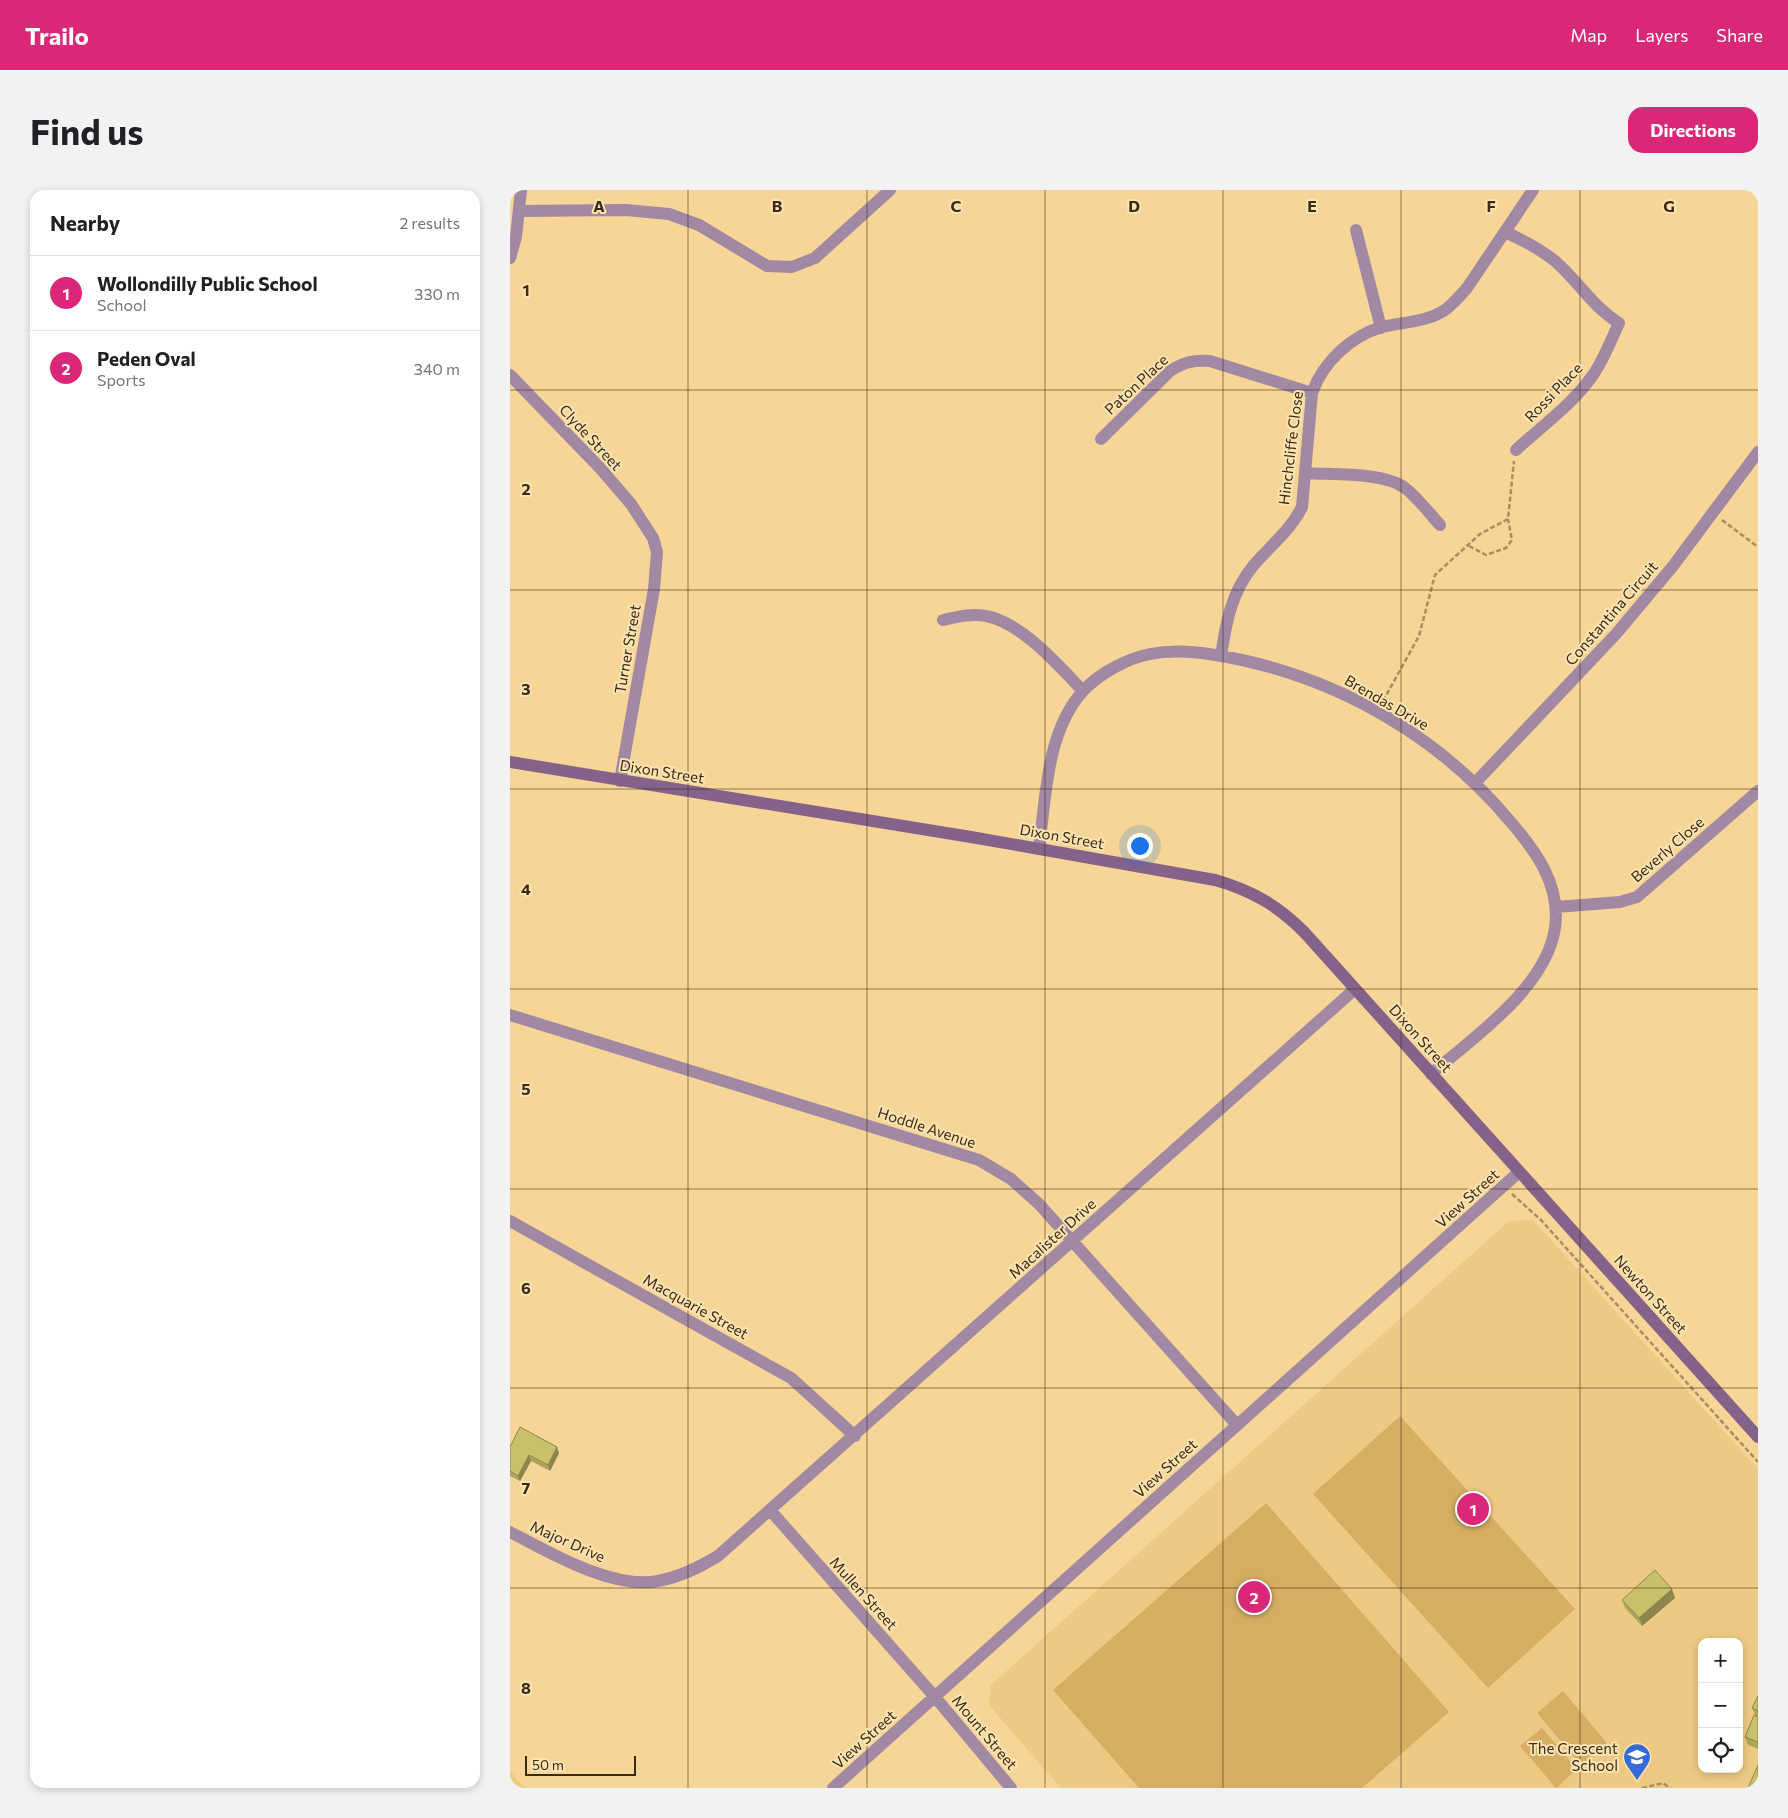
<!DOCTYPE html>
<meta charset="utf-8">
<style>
:root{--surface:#fff;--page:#f2f2f2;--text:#202124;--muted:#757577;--line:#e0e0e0;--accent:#db2777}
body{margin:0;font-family:Commissioner,sans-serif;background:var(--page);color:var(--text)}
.controls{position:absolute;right:15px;bottom:15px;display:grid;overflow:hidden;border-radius:10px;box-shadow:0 2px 8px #0003}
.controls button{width:45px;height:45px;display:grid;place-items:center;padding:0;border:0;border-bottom:1px solid var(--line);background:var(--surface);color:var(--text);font:25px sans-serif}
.scale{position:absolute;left:15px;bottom:12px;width:111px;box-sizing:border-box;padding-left:5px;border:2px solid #392c13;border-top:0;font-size:14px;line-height:18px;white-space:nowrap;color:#392c13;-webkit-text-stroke:4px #fee3b2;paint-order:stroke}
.you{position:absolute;left:629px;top:655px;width:18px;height:18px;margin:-12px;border:4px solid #fff;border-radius:50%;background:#1a73e8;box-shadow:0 0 0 8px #1a73e833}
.badge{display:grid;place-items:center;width:32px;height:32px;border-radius:50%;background:var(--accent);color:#fff;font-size:16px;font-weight:700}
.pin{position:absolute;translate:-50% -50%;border:2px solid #fff;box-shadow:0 1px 5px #0006}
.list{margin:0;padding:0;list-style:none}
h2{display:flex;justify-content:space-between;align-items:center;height:65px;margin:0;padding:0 20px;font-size:21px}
h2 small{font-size:16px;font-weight:400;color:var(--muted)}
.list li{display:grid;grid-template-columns:32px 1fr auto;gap:15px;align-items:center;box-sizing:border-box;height:75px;padding:0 20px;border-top:1px solid var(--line)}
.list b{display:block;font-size:19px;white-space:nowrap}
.list p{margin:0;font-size:16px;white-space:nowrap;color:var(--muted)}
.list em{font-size:16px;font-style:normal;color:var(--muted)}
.icon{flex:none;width:28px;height:28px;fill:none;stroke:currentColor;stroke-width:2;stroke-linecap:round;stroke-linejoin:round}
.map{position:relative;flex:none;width:1248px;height:1598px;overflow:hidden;border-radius:15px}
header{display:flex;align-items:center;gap:30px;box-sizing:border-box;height:70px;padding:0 25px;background:var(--accent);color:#fff}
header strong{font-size:24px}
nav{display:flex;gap:28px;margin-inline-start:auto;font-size:18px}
.intro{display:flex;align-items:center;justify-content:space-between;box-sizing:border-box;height:120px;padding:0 30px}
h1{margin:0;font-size:35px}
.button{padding:12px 22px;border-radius:15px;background:var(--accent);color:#fff;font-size:18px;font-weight:700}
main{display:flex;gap:30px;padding:0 30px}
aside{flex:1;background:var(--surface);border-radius:15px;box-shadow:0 2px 8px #0003}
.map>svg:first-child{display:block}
.built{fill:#eec984;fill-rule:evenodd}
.green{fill:#d5ae63}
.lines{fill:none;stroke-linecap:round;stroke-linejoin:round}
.path{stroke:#a88f60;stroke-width:2.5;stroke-dasharray:5 2.5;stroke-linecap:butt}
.street{stroke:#a189a4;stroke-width:12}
.secondary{stroke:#856289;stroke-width:12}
.wall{fill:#ada55d}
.shaded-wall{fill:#8d864c}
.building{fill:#c9c06c;stroke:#8d864c}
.grid{fill:none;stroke:#392c13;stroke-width:1;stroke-opacity:0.55}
.labels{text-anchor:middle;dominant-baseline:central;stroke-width:4;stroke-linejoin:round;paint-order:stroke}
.street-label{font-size:15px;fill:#392c13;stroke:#fee3b2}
.poi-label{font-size:15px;fill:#392c13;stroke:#fee3b2;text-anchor:end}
.grid-label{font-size:16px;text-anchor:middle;font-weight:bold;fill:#392c13;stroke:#fee3b2;stroke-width:4;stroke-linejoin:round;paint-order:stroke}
</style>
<header>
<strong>Trailo</strong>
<nav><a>Map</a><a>Layers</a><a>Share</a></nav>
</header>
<div class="intro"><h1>Find us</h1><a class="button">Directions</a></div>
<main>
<aside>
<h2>Nearby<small>2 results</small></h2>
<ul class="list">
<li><span class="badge">1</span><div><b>Wollondilly Public School</b><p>School</p></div><em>330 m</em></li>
<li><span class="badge">2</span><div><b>Peden Oval</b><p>Sports</p></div><em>340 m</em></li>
</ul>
</aside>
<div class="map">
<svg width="1248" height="1598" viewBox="0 0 1248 1598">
<rect width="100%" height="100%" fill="#f6d597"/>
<!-- built -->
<path class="built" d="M1023,1030L1248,1279V1598H551L479,1515L481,1495L999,1031ZM1192,1452H1229V1579H1192Z
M0,1581L15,1598H0Z"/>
<!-- green -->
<path class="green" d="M890,1226L1065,1419L978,1498L803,1304Z
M756,1313L939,1522L852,1598H629L543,1500Z
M1053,1501L1097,1553L1071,1575L1027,1523Z
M1032,1538L1067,1579L1046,1598L1010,1556Z"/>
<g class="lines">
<!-- path -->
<path class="path" d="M1212,330L1248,357
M959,356L976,365L996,358L1002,350L998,329
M873,511L909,446L925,385L970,344L998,329L1004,271
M1002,1004L1031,1030L1248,1272
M1132,1598L1153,1593L1160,1598"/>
<!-- street -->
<path class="street" d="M10,21L116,20L159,24L189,35L257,76L282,77L305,68L380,0
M846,40L871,138
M995,42C1013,50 1030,59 1045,71C1068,91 1083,117 1109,133C1101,150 1094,169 1083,185C1062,215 1033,235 1006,260
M0,68L6,47L11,0
M0,185L90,278L121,314L143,348L147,362L144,399L110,591
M591,249L660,181C674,172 683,170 700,171L802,203
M796,283C822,285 874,282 895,298C908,308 919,323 930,335
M433,430C446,427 462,423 476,426C511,432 549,476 573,501
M711,466C716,433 721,403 743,376C760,356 780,341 792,317L802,203C813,172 841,146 872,137C893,132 917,132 935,120C943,114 950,106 957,98L1023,0
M965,593L1106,444L1163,376L1248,262
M529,658C536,607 536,542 573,501C590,483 616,469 640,464C671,458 703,464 732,470C836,493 931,549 999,630C1026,661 1051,695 1045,738C1036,798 964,847 921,884
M1046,717L1110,712L1127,707L1248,601
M0,825L469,970L501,989L529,1014L727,1235
M0,1031L281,1188L345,1246
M260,1320L425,1507L501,1598
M0,1342C39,1362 102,1400 148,1391C170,1387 188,1378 208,1366L845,799
M323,1598L1009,982"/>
<!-- secondary -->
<path class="secondary" d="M0,572L461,647L705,690C741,700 769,716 795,743L1248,1247"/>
</g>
<!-- wall -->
<path class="wall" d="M0,1257L49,1263L40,1281L21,1271L10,1291L0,1286Z
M1165,1408L1132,1436L1115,1418L1112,1410Z
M1248,1506V1559L1238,1555L1235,1547L1245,1525L1242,1518Z"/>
<!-- shaded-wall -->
<path class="shaded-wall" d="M47,1257L49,1263L40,1281L38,1275Z
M19,1265L21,1271L10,1291L8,1286Z
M1162,1399L1165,1408L1132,1436L1129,1428Z"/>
<!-- building -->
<path class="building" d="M10,1237L47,1257L38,1275L19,1265L8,1286L0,1281V1257Z
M1145,1380L1162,1399L1129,1428L1112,1410Z
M1248,1506V1521L1242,1518Z
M1244,1525L1248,1527V1552L1235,1547Z
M1248,1575V1598H1238Z"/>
<!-- grid -->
<path class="grid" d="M178,0V1598M357,0V1598M535,0V1598M713,0V1598M891,0V1598M1070,0V1598M0,200H1248M0,400H1248M0,599H1248M0,799H1248M0,999H1248M0,1198H1248M0,1398H1248"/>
<!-- icons -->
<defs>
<g id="school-pin" transform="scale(1.4375)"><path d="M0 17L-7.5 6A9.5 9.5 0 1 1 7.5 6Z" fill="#346bd9" stroke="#fee3b2"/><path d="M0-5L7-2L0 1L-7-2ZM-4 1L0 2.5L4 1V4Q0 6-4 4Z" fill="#fff"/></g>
</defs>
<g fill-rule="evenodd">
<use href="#school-pin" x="1127" y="1567"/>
</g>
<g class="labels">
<!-- street labels -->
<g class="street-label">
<text transform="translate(626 194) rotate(-43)">Paton Place</text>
<text transform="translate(1043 202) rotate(-46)">Rossi Place</text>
<text transform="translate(81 247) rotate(47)">Clyde Street</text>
<text transform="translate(780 258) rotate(-83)">Hinchcliffe Close</text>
<text transform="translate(1101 423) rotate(-49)">Constantina Circuit</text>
<text transform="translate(117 459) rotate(-80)">Turner Street</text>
<text transform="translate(877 512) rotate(30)">Brendas Drive</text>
<text transform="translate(152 581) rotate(9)">Dixon Street</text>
<text transform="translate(552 646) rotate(10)">Dixon Street</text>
<text transform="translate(1157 659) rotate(-41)">Beverly Close</text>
<text transform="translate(911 848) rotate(48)">Dixon Street</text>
<text transform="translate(417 937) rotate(18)">Hoddle Avenue</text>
<text transform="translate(957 1008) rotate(-42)">View Street</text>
<text transform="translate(542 1048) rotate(-42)">Macalister Drive</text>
<text transform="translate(1141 1104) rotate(48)">Newton Street</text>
<text transform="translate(186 1116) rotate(29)">Macquarie Street</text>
<text transform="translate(655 1278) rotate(-42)">View Street</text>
<text transform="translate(58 1351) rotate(24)">Major Drive</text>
<text transform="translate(354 1403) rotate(48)">Mullen Street</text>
<text transform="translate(475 1542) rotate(50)">Mount Street</text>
<text transform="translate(354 1549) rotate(-42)">View Street</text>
</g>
<!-- poi labels -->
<g class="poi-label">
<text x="1108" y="1558">The Crescent<tspan x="1108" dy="17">School</tspan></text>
</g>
</g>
<g class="grid-label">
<text x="89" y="22">A</text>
<text x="267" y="22">B</text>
<text x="446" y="22">C</text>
<text x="624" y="22">D</text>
<text x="802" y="22">E</text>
<text x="981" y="22">F</text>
<text x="1159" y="22">G</text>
<text x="16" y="106">1</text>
<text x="16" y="305">2</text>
<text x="16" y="505">3</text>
<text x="16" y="705">4</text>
<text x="16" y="905">5</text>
<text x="16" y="1104">6</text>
<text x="16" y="1304">7</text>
<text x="16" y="1504">8</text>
</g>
</svg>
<div class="controls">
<button>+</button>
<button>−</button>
<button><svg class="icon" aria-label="locate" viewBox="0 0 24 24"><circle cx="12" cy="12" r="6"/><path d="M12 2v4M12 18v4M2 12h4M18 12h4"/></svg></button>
</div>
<div class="scale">50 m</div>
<div class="you"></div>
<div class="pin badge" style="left:963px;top:1319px">1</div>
<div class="pin badge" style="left:744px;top:1407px">2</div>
</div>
</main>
